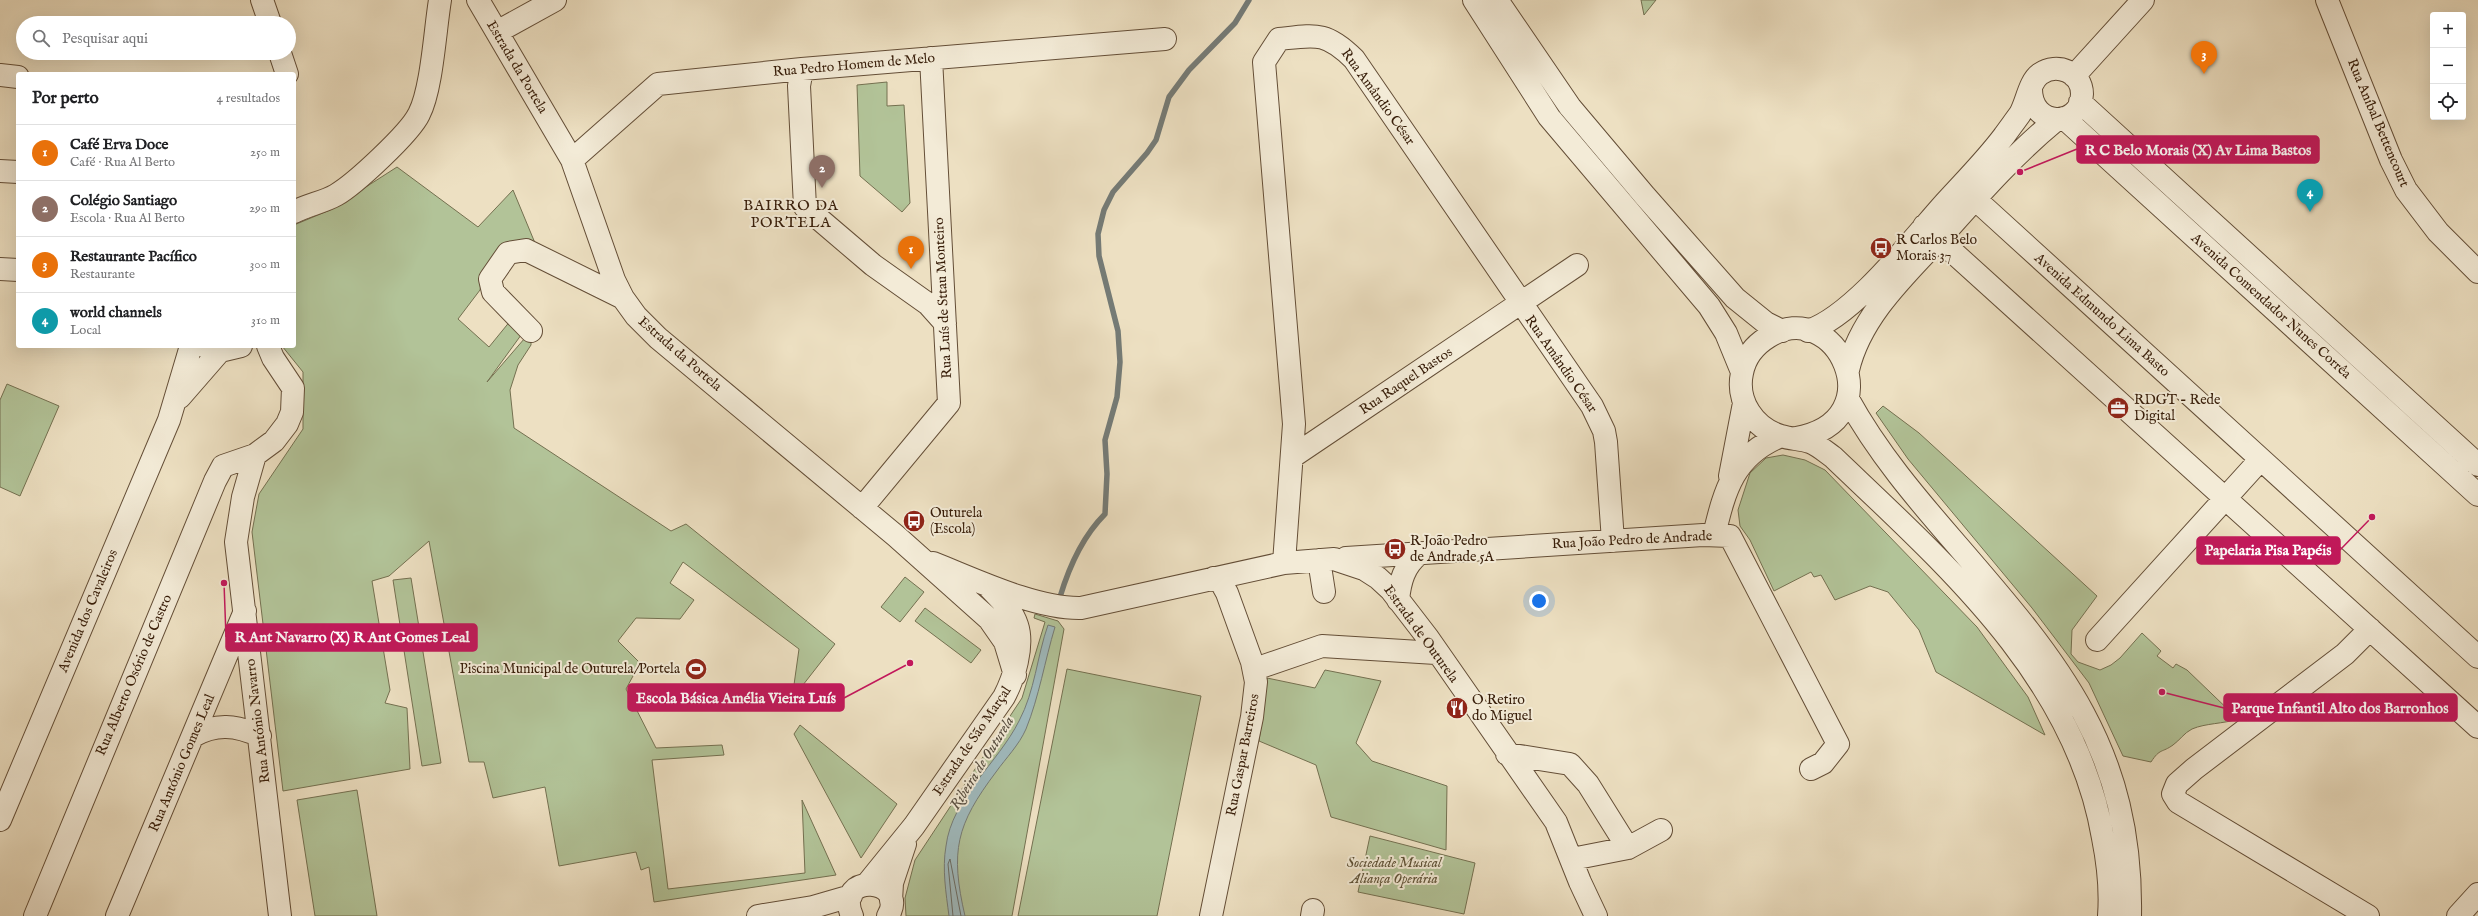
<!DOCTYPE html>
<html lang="pt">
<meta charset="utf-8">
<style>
:root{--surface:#fff;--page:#f6f6f6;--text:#202124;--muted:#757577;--line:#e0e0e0;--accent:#8f2418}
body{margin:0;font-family:"IM FELL English",serif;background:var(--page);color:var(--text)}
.controls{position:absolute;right:12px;top:12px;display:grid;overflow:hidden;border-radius:4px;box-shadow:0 4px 16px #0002}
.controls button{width:36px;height:36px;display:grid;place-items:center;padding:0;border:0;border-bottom:1px solid var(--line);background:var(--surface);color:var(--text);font:20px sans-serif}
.you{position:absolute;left:1539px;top:601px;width:14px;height:14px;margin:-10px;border:3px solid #fff;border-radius:50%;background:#1a73e8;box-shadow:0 0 0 6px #1a73e833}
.badge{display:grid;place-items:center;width:26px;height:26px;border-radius:50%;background:var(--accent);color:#fff;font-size:13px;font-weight:700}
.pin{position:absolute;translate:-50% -33px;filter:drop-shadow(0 1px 2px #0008)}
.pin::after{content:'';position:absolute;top:21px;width:14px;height:12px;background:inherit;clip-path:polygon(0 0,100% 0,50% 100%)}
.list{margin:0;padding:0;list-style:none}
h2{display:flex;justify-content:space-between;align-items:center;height:52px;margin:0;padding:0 16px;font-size:17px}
h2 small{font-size:13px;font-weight:400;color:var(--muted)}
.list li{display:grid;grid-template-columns:26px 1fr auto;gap:12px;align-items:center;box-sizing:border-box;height:56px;padding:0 16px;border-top:1px solid var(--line)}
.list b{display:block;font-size:15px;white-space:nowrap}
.list p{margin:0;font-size:13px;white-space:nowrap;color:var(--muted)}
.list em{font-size:13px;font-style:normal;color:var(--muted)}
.icon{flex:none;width:22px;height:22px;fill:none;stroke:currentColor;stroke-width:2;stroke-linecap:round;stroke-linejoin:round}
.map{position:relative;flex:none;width:2478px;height:916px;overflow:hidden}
.search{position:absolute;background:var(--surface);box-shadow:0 4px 16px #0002;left:16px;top:16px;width:280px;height:44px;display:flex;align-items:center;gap:10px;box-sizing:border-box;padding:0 14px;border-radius:22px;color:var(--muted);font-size:15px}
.panel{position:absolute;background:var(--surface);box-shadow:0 4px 16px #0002;left:16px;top:72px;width:280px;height:276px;border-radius:4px}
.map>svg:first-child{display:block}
.green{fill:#b2c398;stroke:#747050}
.water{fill:#9fbabe;stroke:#757b76}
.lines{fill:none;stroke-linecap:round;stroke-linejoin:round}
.shore{stroke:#6b6c64;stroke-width:1}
.stream{stroke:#757b76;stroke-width:5.5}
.minor-casing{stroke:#644e37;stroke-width:24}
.minor{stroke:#f3ebd7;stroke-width:22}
.labels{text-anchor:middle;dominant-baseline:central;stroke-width:4;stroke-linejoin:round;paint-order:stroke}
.street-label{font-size:14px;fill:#371d09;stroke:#f3ebd7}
.poi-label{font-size:14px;fill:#371d09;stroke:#f3ebd7;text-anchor:start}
.park-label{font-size:14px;font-style:italic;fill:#5c4f34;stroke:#f3ebd7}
.neighbourhood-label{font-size:15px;letter-spacing:1px;fill:#371d09;stroke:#f3ebd7}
.water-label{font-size:15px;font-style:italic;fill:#564c3f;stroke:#f3ebd7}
.leader{fill:none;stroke:#c2185b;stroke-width:1.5}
.callout-dot{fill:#c2185b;stroke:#f3ebd7;stroke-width:1.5}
.callout{fill:#c2185b;stroke:#c2185b;stroke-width:1.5}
.callout-label{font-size:15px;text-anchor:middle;font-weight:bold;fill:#fff}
</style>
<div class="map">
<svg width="2478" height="916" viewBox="0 0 2478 916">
<rect width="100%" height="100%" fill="#ede0c2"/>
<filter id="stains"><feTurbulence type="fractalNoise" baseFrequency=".005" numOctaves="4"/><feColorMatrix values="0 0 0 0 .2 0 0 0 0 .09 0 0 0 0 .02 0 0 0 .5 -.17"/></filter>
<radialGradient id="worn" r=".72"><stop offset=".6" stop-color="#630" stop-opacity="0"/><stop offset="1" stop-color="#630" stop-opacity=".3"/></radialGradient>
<!-- green -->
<path class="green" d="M1641,0H1656L1644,15Z
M887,82V106L904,105L910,203L902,212L860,176L857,85Z
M397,167L478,227L513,190L535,243L483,276L480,290L458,319L489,347L511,320L524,331L487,382L531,331V345L518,365L510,390L514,428L671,531L686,524L835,644L792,699L799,649L683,562L670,583L694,600L680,619L636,618L618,641L640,663L626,689L656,748L722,745L724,755L652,760L668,889L805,873L802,800L836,875L654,902L649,867L641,870L636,852L559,866L545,787L493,798L484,762H469L429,541L389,576L372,581L390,690L385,703L407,708L410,769L283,791L252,532L259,494L303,429V372L282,346H294V225L330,210Z
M7,384L59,406L20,496L0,487V400Z
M1883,406L1919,433L2097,596L2072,630L2071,654L2078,662L2100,670L2111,665L2120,658L2142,633L2161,651L2157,656L2173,668L2176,664L2187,670L2238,719C2223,724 2206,723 2192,729C2184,733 2180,740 2173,745C2162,753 2160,748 2151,762L2123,756L2089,683L2032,608L1908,459L1876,413Z
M1783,455L1805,460L1825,470L1977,627L2028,697L2045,735L1936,672L1919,630L1888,592L1870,586L1835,600L1821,575L1814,577L1811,572L1774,591L1750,540L1740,526L1738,510L1750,473L1766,458Z
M905,577L924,592L900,622L881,607Z
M411,578L441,763L422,766L393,580Z
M925,608L981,650L971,663L915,621Z
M1035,614L1058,621L1064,629L1012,916H906L905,898L915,860L1022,698L1045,622L1034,618Z
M1067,669L1201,696L1157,916H1018Z
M1325,670L1381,681L1356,743L1372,761L1447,786L1446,850L1331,817L1316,765L1259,741L1267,678L1315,688Z
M800,725L897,804L861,858L794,734Z
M357,790L377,916H315L297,800Z
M1370,836L1475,863L1464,914L1358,892Z"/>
<!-- water -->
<path class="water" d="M1048,625L1055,627C1045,660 1039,697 1026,729C1019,745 1006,758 996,772C956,825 950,851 965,916H949C946,893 942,869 946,846C952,798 998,763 1019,721C1035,691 1037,656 1048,625Z"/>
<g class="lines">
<!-- shore -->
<path class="shore" d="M953,916L948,864L950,859L961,916"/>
<!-- stream -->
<path class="stream" d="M1060,597C1069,567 1083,536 1105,514L1107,474L1105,440L1117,397L1120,362L1118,331L1099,256L1098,234L1104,210L1113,192L1147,153L1156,140L1169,97L1189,70L1235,23L1249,0"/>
<!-- minor casing -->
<g class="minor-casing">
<path id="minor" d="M262,0L270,23
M478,0L572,160L614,280L623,298L636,316L658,338L896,536L989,619L1005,642L1015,675
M1474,0L1549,117L1709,306L1726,333L1742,372
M1497,0L1570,107L1645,196L1735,298L1766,323L1782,331
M2327,0L2391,160L2406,190L2438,232L2478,272
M497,32L555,0
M280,53L287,74
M802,69L799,86L805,207L873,265L928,304L945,323
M0,75L18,77
M2074,76L2143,0
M2080,102L2478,465
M2064,118L2478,495
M572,160L658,84L802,69L1165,39
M0,171L18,172
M1975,199L2478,657
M294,212C307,205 324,202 336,195C355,184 410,133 419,114C432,89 435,30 440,0
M1924,226L2478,727
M0,269L18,270
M531,331L493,292L490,279L508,253L526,250L623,298
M1808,331C1853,316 1911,241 1944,204C1964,182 1986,160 2004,136C2009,129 2015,121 2020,114C2027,102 2029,82 2040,74C2057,62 2082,72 2082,94C2081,128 2031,128 2031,89
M268,346L273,358L293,388L292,412L287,424L274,441L255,455L243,497L236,542L280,916
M206,347L220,351L241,346
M1848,370C1861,313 1911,270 1949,228C1983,190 2016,153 2056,120
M180,397L220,351
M1848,399C1877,452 1917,499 1957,545C2060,664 2133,750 2130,916
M1796,438C1896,421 1836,294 1768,337C1755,345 1745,357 1742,373C1736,401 1754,428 1781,436C1790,439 1801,439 1810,442C1818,445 1826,452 1833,457C1945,564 2076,677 2103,838C2108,863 2111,890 2109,916
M1292,457L1577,265
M1730,476L1744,403
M862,508L949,403L931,58
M1714,535C1725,489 1734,455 1781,436
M1346,558L1703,535L1730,536L1838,744L1823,763L1811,769
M1319,560L1324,592
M933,563C976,580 1036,609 1081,608L1284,563L1334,559L1364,569L1378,578L1391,590L1428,638L1556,822L1580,882L1596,916
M1284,563L1294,424L1264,62L1279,39C1315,35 1326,31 1354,59L1592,406L1604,431L1606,442L1613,541
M1398,600C1400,581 1404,566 1419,554
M2097,640L2260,460
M1255,669L1322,646L1436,653
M193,736C216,723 236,725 260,736
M1507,754L1570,764L1588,784L1628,848
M0,820L169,420L191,346
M1572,859L1628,848L1661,830
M867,884L914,826L1004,697C1014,678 1024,646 1017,625C1012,609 998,597 987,585
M891,901L892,883L905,844
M35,916L215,481L223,466L255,455
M117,916L245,611
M758,916L813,907L851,896
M852,916C833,871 910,878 888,916
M1211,916L1252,717L1256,682L1252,662L1227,593L1222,584L1214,578
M1312,916L1313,910
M2368,916L2178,802L2173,794L2177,784L2194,769L2345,654L2370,629
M2458,916L2478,894"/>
</g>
<!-- minor -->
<use href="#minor" class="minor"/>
</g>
<!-- icons -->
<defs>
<g id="bus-disc" transform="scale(1.15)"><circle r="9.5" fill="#8f2418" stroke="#f3ebd7"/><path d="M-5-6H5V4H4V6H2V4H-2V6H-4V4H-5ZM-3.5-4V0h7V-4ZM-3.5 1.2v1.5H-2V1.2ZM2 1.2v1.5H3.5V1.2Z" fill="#fff"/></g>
<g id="office-disc" transform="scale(1.15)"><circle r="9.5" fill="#8f2418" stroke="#f3ebd7"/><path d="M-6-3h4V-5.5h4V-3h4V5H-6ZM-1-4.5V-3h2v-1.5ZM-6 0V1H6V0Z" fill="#fff"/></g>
<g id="stadium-disc" transform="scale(1.15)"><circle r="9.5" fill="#8f2418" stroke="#f3ebd7"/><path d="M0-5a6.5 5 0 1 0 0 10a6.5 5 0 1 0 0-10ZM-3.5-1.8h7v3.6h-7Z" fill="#fff"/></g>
<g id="restaurant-disc" transform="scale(1.15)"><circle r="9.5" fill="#8f2418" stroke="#f3ebd7"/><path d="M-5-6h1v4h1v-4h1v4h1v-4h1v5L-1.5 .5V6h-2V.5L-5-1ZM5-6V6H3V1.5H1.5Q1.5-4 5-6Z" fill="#fff"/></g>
</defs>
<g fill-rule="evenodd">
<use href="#bus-disc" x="1881" y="248"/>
<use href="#office-disc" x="2118" y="408"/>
<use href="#bus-disc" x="914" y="521"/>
<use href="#bus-disc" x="1395" y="549"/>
<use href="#stadium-disc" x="696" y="669"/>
<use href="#restaurant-disc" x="1457" y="708"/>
</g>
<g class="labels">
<!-- street labels -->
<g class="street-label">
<text transform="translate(854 65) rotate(-5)">Rua Pedro Homem de Melo</text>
<text transform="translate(517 67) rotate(59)">Estrada da Portela</text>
<text transform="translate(1378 97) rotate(54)">Rua Amândio César</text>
<text transform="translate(2378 123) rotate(67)">Rua Aníbal Bettencourt</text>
<text transform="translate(943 298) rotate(-93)">Rua Luís de Sttau Monteiro</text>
<text transform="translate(2271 306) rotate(42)">Avenida Comendador Nunes Corrêa</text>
<text transform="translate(2102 315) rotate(42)">Avenida Edmundo Lima Basto</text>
<text transform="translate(680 354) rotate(41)">Estrada da Portela</text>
<text transform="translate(1561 364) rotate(55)">Rua Amândio César</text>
<text transform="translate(1406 381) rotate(-34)">Rua Raquel Bastos</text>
<text transform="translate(1632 540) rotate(-3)">Rua João Pedro de Andrade</text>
<text transform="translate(88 611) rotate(-67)">Avenida dos Cavaleiros</text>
<text transform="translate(1421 634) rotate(54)">Estrada de Outurela</text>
<text transform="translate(134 675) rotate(-67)">Rua Alberto Osório de Castro</text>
<text transform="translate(258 721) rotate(-97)">Rua António Navarro</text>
<text transform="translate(972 741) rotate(-56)">Estrada de São Marçal</text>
<text transform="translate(1243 755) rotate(-79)">Rua Gaspar Barreiros</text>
<text transform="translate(182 763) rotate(-67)">Rua António Gomes Leal</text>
</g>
<!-- poi labels -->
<g class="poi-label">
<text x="1896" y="240">R Carlos Belo<tspan x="1896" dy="16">Morais 37</tspan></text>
<text x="2134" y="400">RDGT - Rede<tspan x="2134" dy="16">Digital</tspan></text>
<text x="930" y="513">Outurela<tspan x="930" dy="16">(Escola)</tspan></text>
<text x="1410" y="541">R João Pedro<tspan x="1410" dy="16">de Andrade 5A</tspan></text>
<text x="680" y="669" text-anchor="end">Piscina Municipal de Outurela/Portela</text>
<text x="1472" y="700">O Retiro<tspan x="1472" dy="16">do Miguel</tspan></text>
</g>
<!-- park labels -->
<g class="park-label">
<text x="1394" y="863">Sociedade Musical<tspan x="1394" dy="16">Aliança Operária</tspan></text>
</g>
<!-- neighbourhood labels -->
<g class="neighbourhood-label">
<text x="791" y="205">BAIRRO DA<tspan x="791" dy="17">PORTELA</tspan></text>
</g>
<!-- water labels -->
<g class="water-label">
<text transform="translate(982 763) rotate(-58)">Ribeira de Outurela</text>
</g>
</g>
<!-- callouts -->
<path class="leader" d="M2020 172L2077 149M2372 517L2340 550M224 583L226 637M910 663L844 698M2162 692L2224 708"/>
<g class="callout-dot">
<circle cx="2020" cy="172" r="4"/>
<circle cx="2372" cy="517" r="4"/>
<circle cx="224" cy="583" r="4"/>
<circle cx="910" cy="663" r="4"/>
<circle cx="2162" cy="692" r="4"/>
</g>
<g class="callout">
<rect x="2077" y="136" width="242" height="27" rx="4"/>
<rect x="2197" y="537" width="143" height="27" rx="4"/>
<rect x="226" y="624" width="251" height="27" rx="4"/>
<rect x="628" y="684" width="216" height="27" rx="4"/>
<rect x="2224" y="694" width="233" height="27" rx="4"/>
</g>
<g class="callout-label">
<text x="2198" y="155">R C Belo Morais (X) Av Lima Bastos</text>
<text x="2268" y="555">Papelaria Pisa Papéis</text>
<text x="352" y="642">R Ant Navarro (X) R Ant Gomes Leal</text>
<text x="736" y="703">Escola Básica Amélia Vieira Luís</text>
<text x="2340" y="713">Parque Infantil Alto dos Barronhos</text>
</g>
<rect width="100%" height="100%" filter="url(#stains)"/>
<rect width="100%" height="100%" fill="url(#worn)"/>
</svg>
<div class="controls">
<button>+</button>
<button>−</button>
<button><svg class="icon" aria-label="locate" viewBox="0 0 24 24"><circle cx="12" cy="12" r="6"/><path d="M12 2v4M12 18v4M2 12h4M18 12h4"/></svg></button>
</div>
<div class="you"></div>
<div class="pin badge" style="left:911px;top:269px;background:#e8710a">1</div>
<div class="pin badge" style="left:822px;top:188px;background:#8d6e63">2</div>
<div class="pin badge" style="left:2204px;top:74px;background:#e8710a">3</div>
<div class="pin badge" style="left:2310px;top:212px;background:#0f9aa8">4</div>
<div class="search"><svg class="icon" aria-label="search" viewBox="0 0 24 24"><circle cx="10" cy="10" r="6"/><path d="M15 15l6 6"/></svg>Pesquisar aqui</div>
<section class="panel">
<h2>Por perto<small>4 resultados</small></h2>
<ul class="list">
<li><span class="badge" style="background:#e8710a">1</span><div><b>Café Erva Doce</b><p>Café · Rua Al Berto</p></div><em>250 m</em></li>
<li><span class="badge" style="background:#8d6e63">2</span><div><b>Colégio Santiago</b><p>Escola · Rua Al Berto</p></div><em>290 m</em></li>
<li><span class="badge" style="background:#e8710a">3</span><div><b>Restaurante Pacífico</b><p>Restaurante</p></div><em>300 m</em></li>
<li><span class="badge" style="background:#0f9aa8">4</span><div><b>world channels</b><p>Local</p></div><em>310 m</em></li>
</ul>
</section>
</div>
